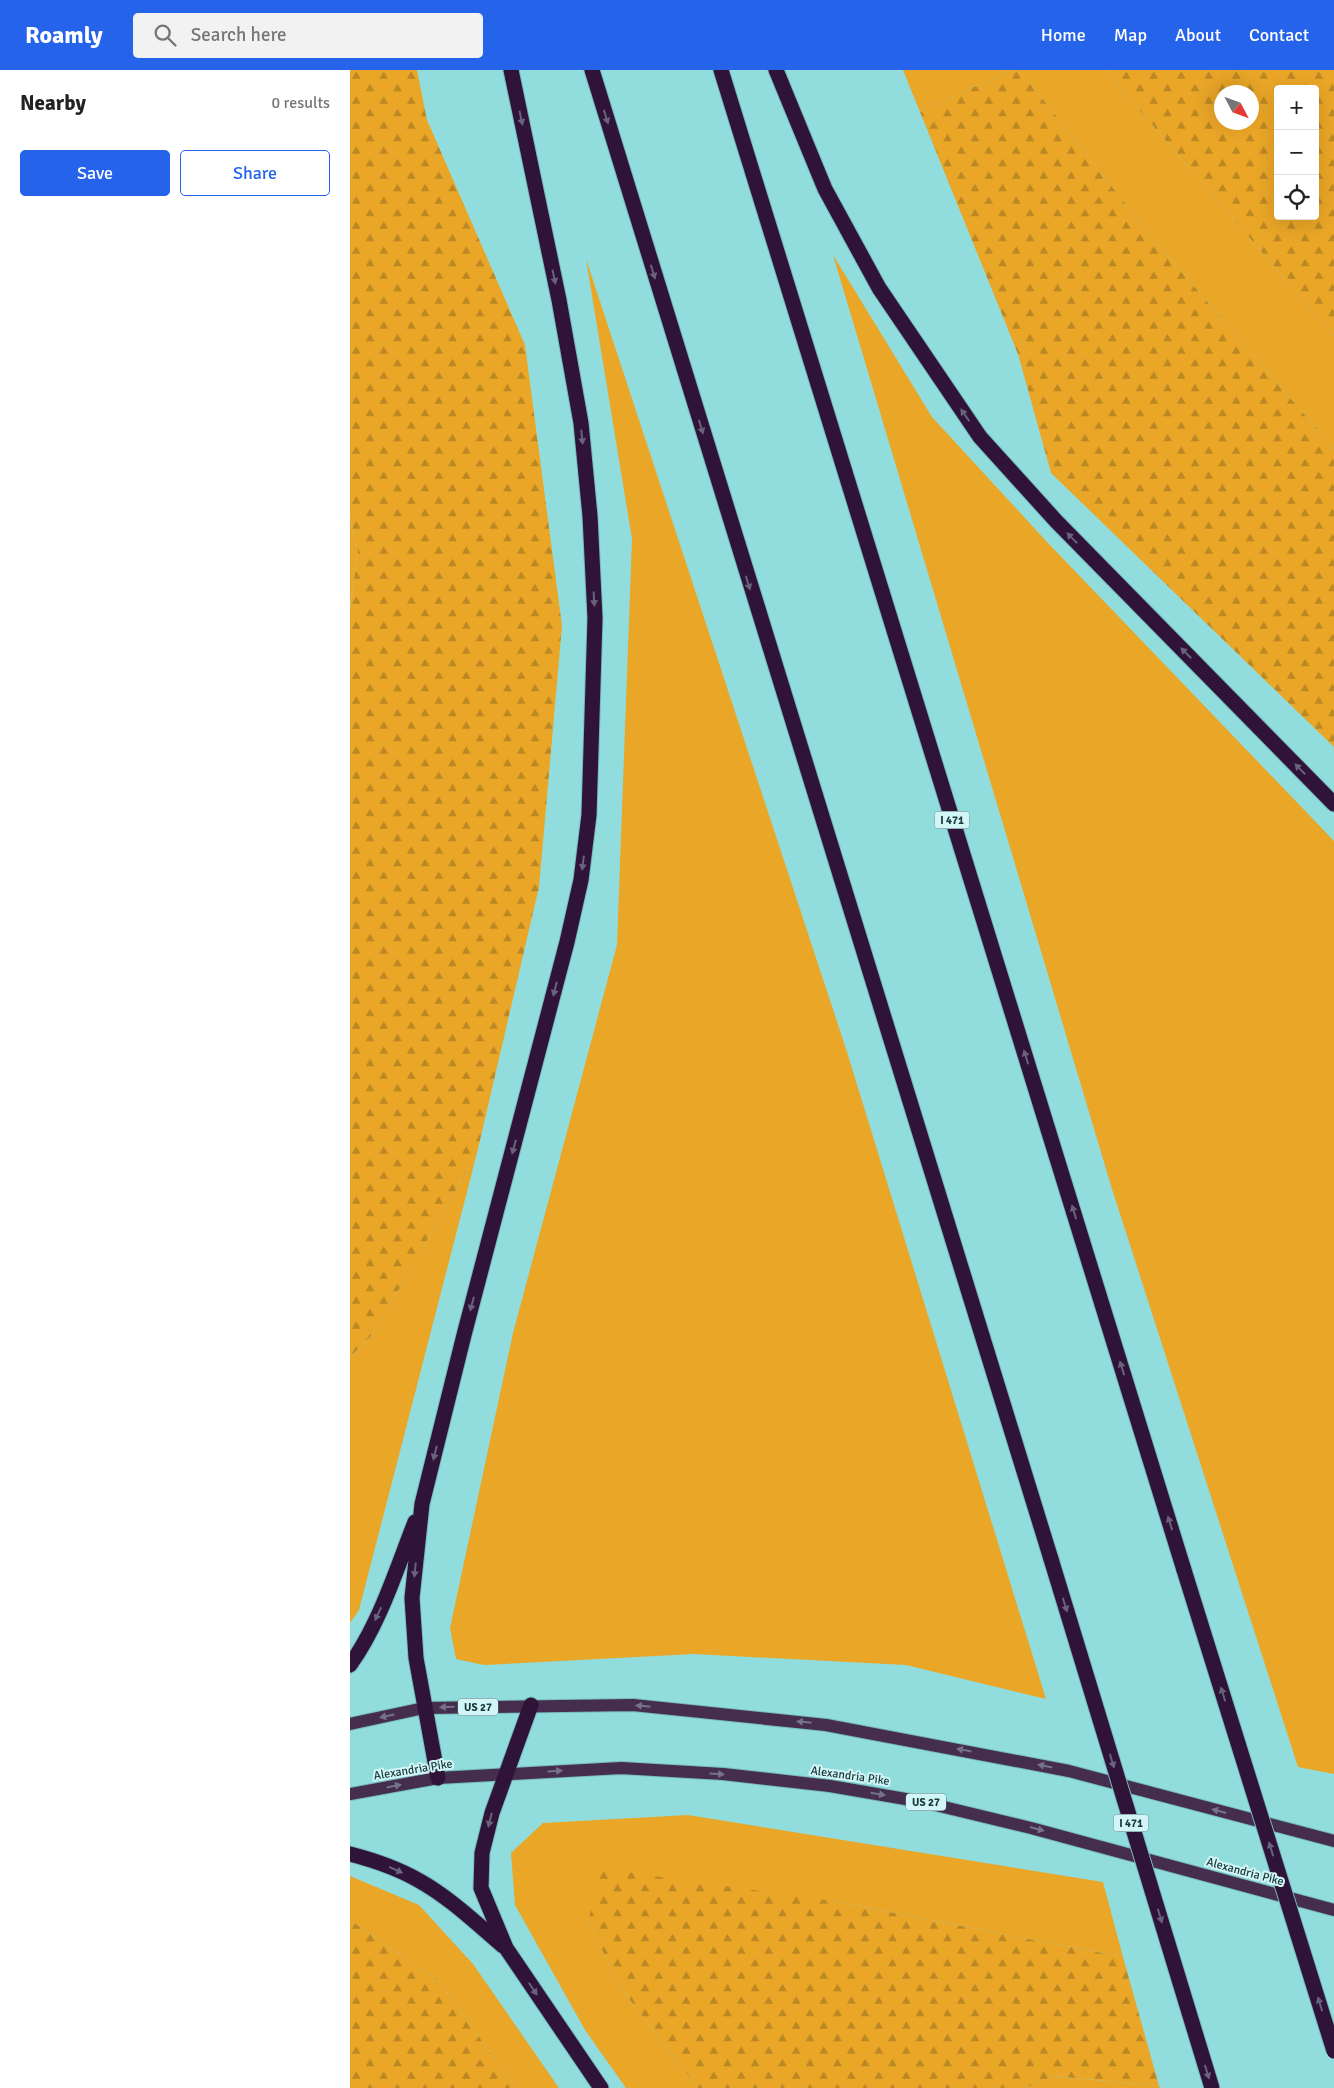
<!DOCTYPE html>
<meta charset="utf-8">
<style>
:root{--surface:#fff;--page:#f2f2f2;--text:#222;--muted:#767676;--line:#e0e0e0;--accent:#2563eb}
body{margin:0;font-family:Signika,sans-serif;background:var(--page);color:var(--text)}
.controls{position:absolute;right:15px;top:15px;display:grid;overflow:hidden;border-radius:5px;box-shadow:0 5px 20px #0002}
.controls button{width:45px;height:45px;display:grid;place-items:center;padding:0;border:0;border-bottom:1px solid var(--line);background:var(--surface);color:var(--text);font:25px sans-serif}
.compass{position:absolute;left:864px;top:15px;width:45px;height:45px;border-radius:50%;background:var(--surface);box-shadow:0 5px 20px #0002;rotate:131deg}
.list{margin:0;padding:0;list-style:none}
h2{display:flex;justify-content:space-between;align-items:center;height:65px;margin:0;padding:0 20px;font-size:21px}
h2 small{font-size:16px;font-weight:400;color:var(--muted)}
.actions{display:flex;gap:10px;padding:15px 20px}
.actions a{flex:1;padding:11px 0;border:1px solid var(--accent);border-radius:5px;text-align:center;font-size:18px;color:var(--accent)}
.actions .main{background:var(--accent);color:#fff}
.icon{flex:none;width:28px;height:28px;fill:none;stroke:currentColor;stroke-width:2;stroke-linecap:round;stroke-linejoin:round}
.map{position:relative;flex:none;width:984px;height:2018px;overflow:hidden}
header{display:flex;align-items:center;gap:30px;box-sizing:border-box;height:70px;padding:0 25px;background:var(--accent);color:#fff}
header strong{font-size:24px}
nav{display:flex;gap:28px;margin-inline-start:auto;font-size:18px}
.search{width:350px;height:45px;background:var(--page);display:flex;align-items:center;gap:12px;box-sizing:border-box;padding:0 18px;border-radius:5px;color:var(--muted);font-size:19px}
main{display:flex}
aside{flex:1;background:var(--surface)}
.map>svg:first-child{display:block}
.green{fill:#e9a627}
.forest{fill:url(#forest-firs);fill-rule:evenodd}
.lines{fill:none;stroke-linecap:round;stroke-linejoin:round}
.primary-casing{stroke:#77b9ba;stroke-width:14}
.highway-casing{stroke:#77b9ba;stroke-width:17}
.primary{stroke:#452d4d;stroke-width:12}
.highway{stroke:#2f1338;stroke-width:15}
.highway-bridge-casing{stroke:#77b9ba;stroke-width:17;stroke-linecap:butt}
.highway-bridge{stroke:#2f1338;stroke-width:15}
.oneway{fill:#68627b}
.oneway2{fill:#767388}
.labels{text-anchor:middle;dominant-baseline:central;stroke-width:4;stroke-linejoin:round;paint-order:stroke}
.shield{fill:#d2f6f7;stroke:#507172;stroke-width:1}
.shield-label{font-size:11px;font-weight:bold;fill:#193839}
.street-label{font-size:12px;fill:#193839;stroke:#d2f6f7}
</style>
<header>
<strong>Roamly</strong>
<div class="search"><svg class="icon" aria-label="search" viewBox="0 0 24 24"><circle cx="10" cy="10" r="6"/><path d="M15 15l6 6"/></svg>Search here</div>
<nav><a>Home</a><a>Map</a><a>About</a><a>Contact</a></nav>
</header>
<main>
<aside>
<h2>Nearby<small>0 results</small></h2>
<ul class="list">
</ul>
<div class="actions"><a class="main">Save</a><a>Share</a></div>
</aside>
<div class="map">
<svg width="984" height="2018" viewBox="0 0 984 2018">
<defs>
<pattern id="forest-firs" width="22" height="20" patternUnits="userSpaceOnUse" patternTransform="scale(1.25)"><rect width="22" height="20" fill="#e9a627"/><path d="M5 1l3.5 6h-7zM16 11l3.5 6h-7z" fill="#bc8823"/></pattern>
</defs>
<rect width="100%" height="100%" fill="#91ddde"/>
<!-- green -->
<path class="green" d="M553,0H661L570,42Z
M670,0H755L984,266V379L800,165Z
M483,185L582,347L697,472L984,771V1704L948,1697L762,1119Z
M236,189L497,982L696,1629L556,1595L344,1584L134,1595L106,1589L100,1558L163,1263L267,875L282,469Z
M0,448L8,482L0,538Z
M127,1083L9,1540L0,1553V1287L24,1263Z
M338,1745L753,1812L773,1887L482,1831L239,1850L266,1912L348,2018H276L235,1960L165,1835L161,1783L193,1753Z
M0,1806L69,1835L123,1894L209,2018H166L88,1910L0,1850Z
M703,2006L809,2016L810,2018H675Z"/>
<!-- forest -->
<path class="forest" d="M0,0H67L77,50L175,275L212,556L189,817L127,1083L24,1263L0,1287V538L8,482L0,448Z
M661,0H670L800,165L984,379V677L701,403L668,284L570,42Z
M755,0H984V266ZM928,19H965V146H928ZM902,22V52H872V22Z
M248,1798L482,1831L773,1887L809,2016L704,2006L675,2018H348L266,1912L239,1850Z
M0,1850L88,1910L166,2018H0Z"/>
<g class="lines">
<!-- primary casing -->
<g class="primary-casing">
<path id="primary" d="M0,1654L74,1638L283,1635L476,1655L719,1701L984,1771
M0,1724L88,1708L271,1698L373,1704L480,1716L573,1732L681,1758L984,1840"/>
</g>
<!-- highway casing -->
<g class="highway-casing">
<path id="highway" d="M242,0L701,1489
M371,0L834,1500
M426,0L475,119L529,218L630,367L706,451L984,734
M0,1595C30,1553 46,1500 65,1452
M181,1635L142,1743L132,1783L131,1818L156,1878L251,2018
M88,1708L66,1588L62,1528L72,1434L114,1265L217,872L231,810L239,745L245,548L240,446L231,353L209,230L161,0
M0,1784C23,1790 47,1798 68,1810C99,1827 126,1853 153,1876"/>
</g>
<!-- primary -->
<use href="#primary" class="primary"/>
<!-- highway -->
<use href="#highway" class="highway"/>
<!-- highway-bridge casing -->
<g class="highway-bridge-casing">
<path id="highway-bridge" d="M701,1489L862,2018
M834,1500L984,1981"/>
</g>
<!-- highway-bridge -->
<use href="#highway-bridge" class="highway-bridge"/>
</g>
<!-- one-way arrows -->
<defs><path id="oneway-solid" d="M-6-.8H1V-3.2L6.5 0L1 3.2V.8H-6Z" transform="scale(1.25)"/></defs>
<g class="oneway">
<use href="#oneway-solid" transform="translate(256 47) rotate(73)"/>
<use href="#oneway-solid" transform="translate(171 48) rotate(78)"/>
<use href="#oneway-solid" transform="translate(303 202) rotate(73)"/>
<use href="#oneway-solid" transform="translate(204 207) rotate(78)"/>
<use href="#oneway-solid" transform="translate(615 345) rotate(-125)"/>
<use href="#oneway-solid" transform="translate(351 357) rotate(73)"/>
<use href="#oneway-solid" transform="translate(232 367) rotate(84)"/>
<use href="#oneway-solid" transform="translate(722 468) rotate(-134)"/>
<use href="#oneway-solid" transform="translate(398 513) rotate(73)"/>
<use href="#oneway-solid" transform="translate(244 529) rotate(87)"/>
<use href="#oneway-solid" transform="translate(836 583) rotate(-135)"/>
<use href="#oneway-solid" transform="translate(950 699) rotate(-134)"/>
<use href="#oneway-solid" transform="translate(233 793) rotate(97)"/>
<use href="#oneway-solid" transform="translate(205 919) rotate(104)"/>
<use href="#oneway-solid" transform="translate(676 987) rotate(-107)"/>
<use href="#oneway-solid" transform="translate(164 1077) rotate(105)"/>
<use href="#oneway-solid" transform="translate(724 1142) rotate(-107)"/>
<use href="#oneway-solid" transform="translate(122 1234) rotate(105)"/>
<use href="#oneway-solid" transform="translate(772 1298) rotate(-107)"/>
<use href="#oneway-solid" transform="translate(85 1383) rotate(104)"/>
<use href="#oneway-solid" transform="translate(820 1453) rotate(-107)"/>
<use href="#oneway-solid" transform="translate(65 1500) rotate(96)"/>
<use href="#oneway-solid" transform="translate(715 1535) rotate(73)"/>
<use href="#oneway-solid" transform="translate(28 1544) rotate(115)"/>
<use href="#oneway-solid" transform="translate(873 1624) rotate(-107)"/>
<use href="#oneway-solid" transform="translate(762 1691) rotate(73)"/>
<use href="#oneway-solid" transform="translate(140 1750) rotate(104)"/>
<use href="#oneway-solid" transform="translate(921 1779) rotate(-107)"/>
<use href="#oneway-solid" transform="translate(46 1800) rotate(24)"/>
<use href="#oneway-solid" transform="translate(810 1846) rotate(73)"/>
<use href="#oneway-solid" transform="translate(183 1919) rotate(56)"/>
<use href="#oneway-solid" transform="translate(970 1934) rotate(-107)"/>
<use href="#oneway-solid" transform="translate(857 2002) rotate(73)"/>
</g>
<g class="oneway2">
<use href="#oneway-solid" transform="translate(293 1636) rotate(-174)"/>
<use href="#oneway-solid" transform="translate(97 1637) rotate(179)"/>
<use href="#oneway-solid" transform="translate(37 1646) rotate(168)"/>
<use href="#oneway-solid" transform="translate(454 1652) rotate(-174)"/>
<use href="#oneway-solid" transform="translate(614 1680) rotate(-169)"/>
<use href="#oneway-solid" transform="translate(695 1696) rotate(-168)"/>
<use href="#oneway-solid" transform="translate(205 1701) rotate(-3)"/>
<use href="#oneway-solid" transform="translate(367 1704) rotate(4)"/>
<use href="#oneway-solid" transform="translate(44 1716) rotate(-11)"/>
<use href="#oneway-solid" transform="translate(528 1724) rotate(9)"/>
<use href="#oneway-solid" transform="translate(869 1741) rotate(-165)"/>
<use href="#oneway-solid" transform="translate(687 1759) rotate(15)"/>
</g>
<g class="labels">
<!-- shield labels -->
<g class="shield">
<rect x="584.5" y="741.5" width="35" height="17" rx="4"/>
<rect x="108" y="1628.5" width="40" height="17" rx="4"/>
<rect x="556" y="1723.5" width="40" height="17" rx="4"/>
<rect x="763.5" y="1744.5" width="35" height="17" rx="4"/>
</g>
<g class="shield-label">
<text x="602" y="750">I 471</text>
<text x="128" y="1637">US 27</text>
<text x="576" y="1732">US 27</text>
<text x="781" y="1753">I 471</text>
</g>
<!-- street labels -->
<g class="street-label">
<text transform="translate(63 1700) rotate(-9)">Alexandria Pike</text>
<text transform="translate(500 1706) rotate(8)">Alexandria Pike</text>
<text transform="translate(895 1802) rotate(15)">Alexandria Pike</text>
</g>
</g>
</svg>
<div class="controls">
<button>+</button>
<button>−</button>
<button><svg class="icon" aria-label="locate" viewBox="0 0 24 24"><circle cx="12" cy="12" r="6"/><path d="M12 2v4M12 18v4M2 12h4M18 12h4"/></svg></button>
</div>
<svg class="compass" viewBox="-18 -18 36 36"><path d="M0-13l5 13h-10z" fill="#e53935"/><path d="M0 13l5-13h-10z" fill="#767676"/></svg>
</div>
</main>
